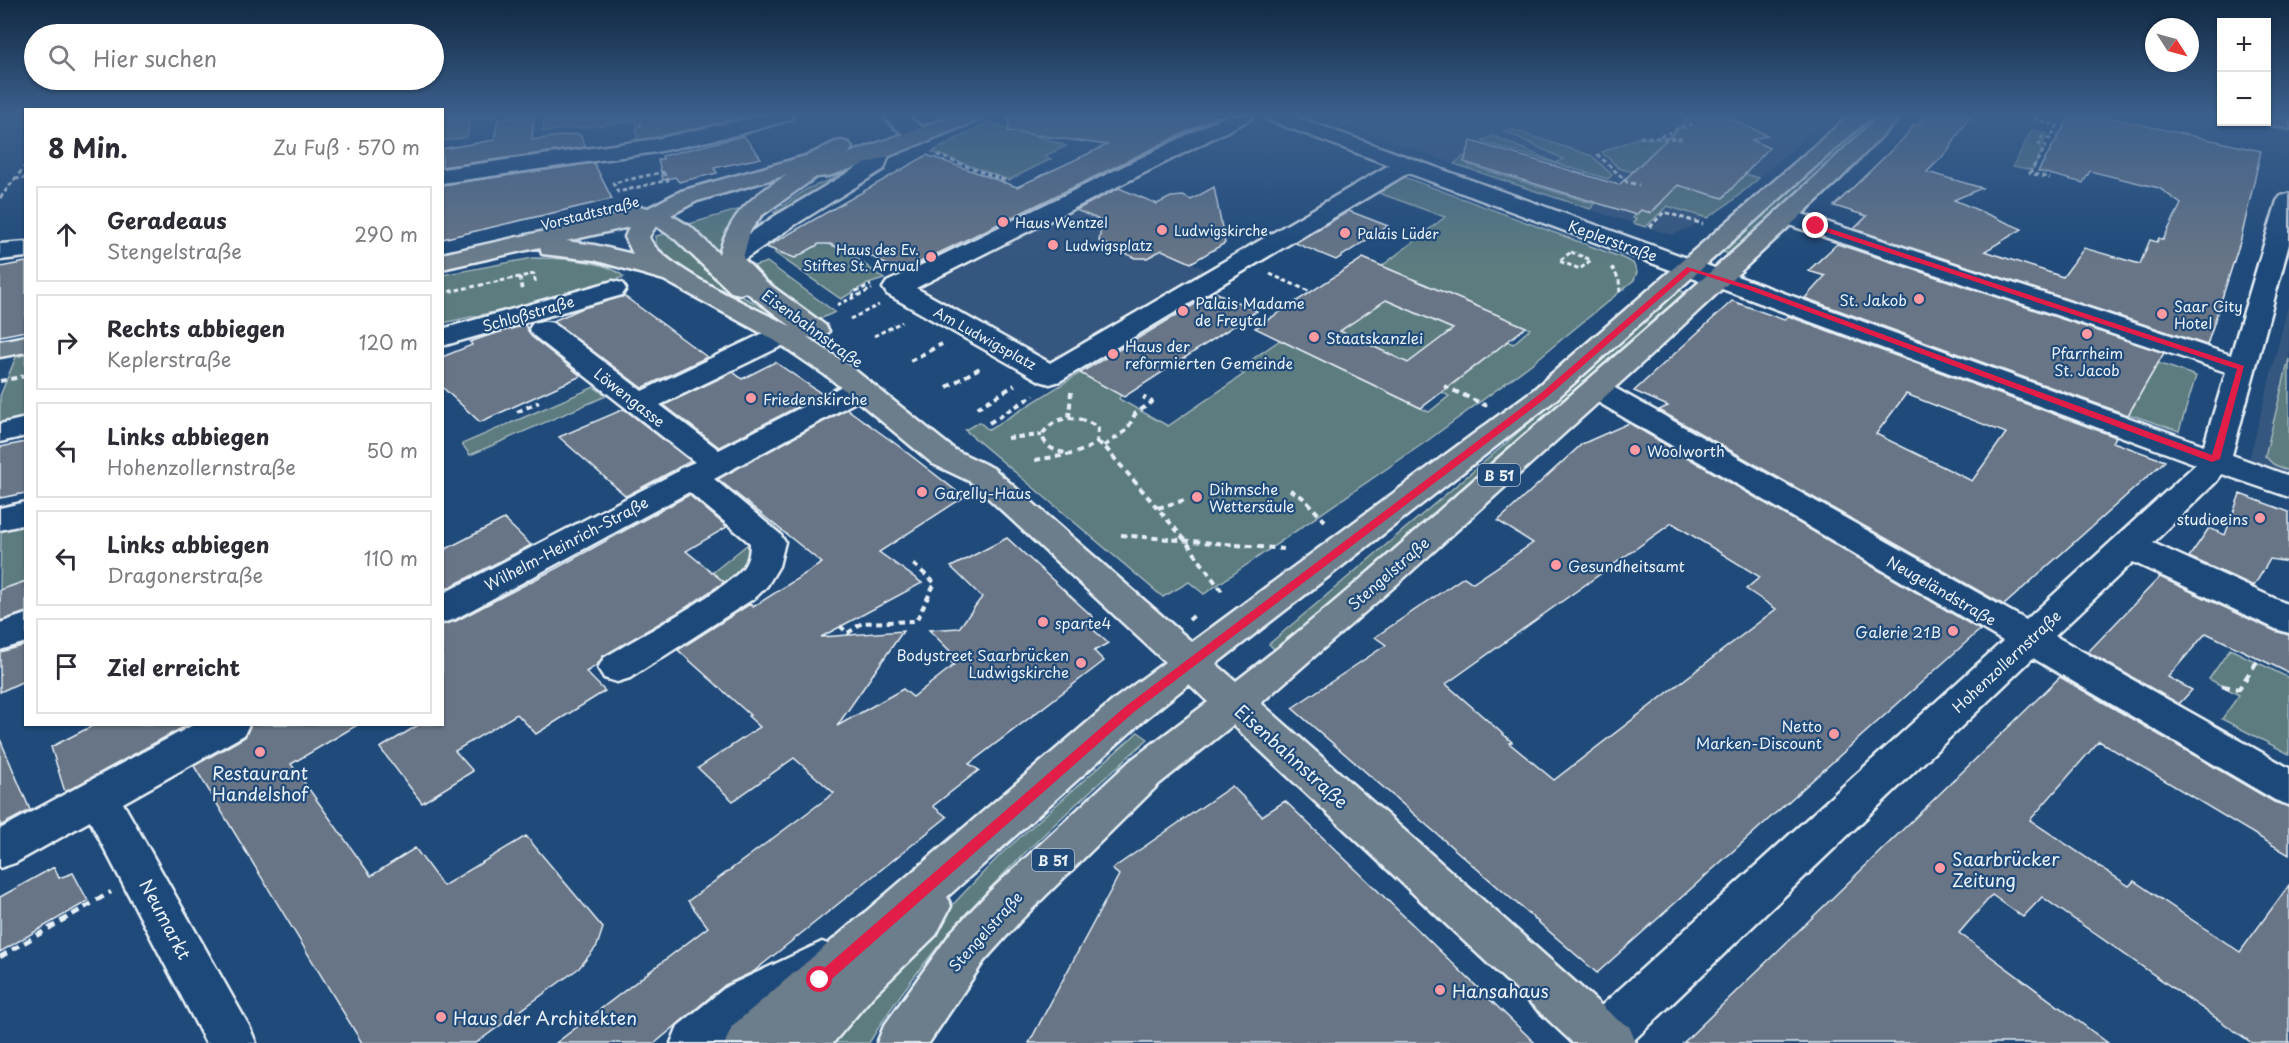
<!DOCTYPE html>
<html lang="de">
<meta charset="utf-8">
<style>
:root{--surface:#fff;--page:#f7f7f7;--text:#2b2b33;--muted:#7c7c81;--line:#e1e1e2}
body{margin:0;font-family:"Playpen Sans",sans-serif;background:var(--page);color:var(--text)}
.controls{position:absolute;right:18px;top:18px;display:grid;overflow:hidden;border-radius:0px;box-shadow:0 2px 4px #0004}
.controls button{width:54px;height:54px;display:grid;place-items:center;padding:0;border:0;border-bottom:2px solid var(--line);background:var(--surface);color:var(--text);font:30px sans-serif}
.compass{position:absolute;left:2145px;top:18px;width:54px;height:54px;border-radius:50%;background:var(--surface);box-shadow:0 2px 4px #0004;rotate:126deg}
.stop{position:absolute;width:18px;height:18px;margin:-14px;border:4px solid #e11d48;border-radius:50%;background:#fff}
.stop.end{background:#e11d48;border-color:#fff;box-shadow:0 2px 6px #0008}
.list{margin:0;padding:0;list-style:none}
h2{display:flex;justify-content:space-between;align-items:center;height:78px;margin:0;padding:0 24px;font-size:26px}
h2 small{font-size:20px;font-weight:400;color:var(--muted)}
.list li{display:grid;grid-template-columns:39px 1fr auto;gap:18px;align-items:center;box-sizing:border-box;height:96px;margin:0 12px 12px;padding:0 12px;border:2px solid var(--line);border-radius:0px}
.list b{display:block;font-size:22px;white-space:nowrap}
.list p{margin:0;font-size:20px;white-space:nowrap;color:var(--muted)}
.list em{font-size:20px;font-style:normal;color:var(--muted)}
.icon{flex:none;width:33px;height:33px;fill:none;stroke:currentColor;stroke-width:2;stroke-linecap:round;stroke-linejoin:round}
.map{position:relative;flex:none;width:2289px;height:1043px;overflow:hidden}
.search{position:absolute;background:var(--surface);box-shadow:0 2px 4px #0004;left:24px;top:24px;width:420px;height:66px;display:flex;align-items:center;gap:15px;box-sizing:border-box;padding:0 21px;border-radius:33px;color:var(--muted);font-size:22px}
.panel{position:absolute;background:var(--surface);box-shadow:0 2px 4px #0004;left:24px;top:108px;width:420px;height:618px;border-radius:0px}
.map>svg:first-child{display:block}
.built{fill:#35577e}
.green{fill:#5b7c80;stroke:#a2b6bc;stroke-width:1.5}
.building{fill:#677586;stroke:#e8f1f8;stroke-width:1.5;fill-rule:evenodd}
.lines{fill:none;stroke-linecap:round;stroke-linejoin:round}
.minor-casing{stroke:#e8f1f8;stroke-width:5}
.major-casing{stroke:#e8f1f8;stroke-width:5}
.path-far2{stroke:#e8f1f8;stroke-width:3;stroke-dasharray:4.5 3;stroke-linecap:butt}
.path-far1{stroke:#e8f1f8;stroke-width:4;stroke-dasharray:6 4.5;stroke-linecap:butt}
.path{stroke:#e8f1f8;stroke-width:4.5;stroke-dasharray:8 6;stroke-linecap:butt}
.minor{fill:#1f4a7a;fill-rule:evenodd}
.major{fill:#6c7d8b;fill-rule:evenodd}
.route{fill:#e11d48}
.poi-dot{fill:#ff9aa2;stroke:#1f4a7a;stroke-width:2}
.labels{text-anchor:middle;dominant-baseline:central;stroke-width:4.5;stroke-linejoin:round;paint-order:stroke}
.far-street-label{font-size:14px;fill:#e8f1f8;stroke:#1f4a7a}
.far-poi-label{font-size:14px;fill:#e8f1f8;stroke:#1f4a7a;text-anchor:start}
.shield{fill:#1f4a7a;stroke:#acbfd2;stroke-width:1.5}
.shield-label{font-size:14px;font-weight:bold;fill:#e8f1f8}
.street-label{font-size:15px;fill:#e8f1f8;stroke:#1f4a7a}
.poi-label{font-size:15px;fill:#e8f1f8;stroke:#1f4a7a;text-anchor:start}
.near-street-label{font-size:18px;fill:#e8f1f8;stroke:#1f4a7a}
.near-poi-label{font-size:18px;fill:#e8f1f8;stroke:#1f4a7a;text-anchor:start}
</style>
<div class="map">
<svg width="2289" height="1043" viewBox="0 0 2289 1043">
<rect width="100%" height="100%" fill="#1f4a7a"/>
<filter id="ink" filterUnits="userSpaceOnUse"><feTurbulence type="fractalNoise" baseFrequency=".0167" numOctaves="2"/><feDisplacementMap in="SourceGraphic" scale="12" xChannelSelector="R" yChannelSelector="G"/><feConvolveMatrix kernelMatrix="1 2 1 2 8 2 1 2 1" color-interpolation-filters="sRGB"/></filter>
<g filter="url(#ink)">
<!-- built -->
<path class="built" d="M1318,116H1831L1732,201L1691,227L1672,235L1549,197Z
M1072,208L1209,271L1042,370L904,292Z
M2289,302V475L2249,460Z"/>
<!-- green -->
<path class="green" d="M443,116H498L470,119L467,137L443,141Z
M544,116H765L737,124L637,144L636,121L543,132Z
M1874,116H1880L1729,254L1722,252Z
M988,122C1014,132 1040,135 1066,146L1044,156L1051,159L1009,180L932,152Z
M1510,129L1592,156L1612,175L1608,179L1483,142V140L1493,136L1556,163L1564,159L1504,131Z
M2032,130L2048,134L2040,149L2043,150L2032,170L2013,166Z
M1638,138L1682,140L1677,144L1665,141L1632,172L1619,168L1602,152Z
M1464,156L1474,159L1468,165L1595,204L1590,209L1454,164Z
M849,172L784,216L774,212L807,189Z
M1745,174L1759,178L1732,201L1707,218L1667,206L1646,227L1633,223L1636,219L1633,218L1640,210L1651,213L1662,202L1658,179L1723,198Z
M1404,177L1620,257L1633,263L1637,272L1634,280L1534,362L1427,441L1204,594L1189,582L1163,597L965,430L979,422L989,430L1080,373L1121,395L1119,399L1168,426L1244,374L1237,370L1280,340L1429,412L1449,396L1438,390L1449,382L1453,384L1499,348L1503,339L1513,344L1530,329L1382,266L1445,217L1379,193Z
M741,209L744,210L725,234L721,261L689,224Z
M671,232L723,284L745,298L791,322L783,326L685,272L656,245V236Z
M823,242L847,251L884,279L865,285L841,299L775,253V250L795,258Z
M533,258C558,258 606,259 624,277L526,305L443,323L442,275Z
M767,262L835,312L818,320C796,305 768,289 754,266Z
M1679,290L1686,293L1512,449L1277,652L1269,644L1504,445Z
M1386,300L1453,329L1408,363L1340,331Z
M25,355V419L0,424V396L16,357Z
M2289,359V471L2273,464L2265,456Z
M2158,363L2196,376L2179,431L2105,406L2109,399L2133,407Z
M594,387L606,396L470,455L462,444Z
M25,524V581L0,590L1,530Z
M748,544C755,562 738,573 728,585L712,573Z
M2230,649L2289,678V754L2222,719L2239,695L2209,679Z
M1138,732L1148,739C1045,832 941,923 869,1043H827L919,940L1000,855Z"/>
<!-- building -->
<path class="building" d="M534,116L532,140L576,134L580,135L586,147L442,167V149L494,140L498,119Z
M1009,116H1219L900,272L854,247L847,251L830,244H819L795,258L766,247L927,155L1017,187L1107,145L1008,131Z
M1691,116H1723L1767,135L1752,140L1769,148L1723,198L1678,185L1651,213L1641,210L1636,215L1464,162L1471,141L1619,185Z
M1925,116H1970L1948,151L1927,172L1982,188L1954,200L2022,229L1985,251L2063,277L2084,248L2140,264L2150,240L2157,242L2159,238L2163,240L2181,204L2159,188L2090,171L2083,183L2038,171L2070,116H2102L2261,151L2241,239L2207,345L1854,229L1867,216L1834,206L1905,137L1913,125L1917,126Z
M744,136L761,158L714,168L717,173L679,182L675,177L663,180L658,160L663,159L662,156Z
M594,163L612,199L442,239V185Z
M1214,187L1225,243L1191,263L1162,250L1147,258H1135L1099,241L1102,221L1076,210L1119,188L1157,204L1171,197L1183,196L1191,200Z
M1349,211L1388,226L1336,260L1295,243Z
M1837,244L2164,353L2128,415L1805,298L1825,276L1808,271Z
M1363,258L1526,327L1421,408L1255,328ZM1386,300L1453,329L1408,363L1340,331Z
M26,262V331L0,336V267Z
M1215,292L1257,311L1124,397L1080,373Z
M624,296L664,325L707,357L642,388L553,321L583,308Z
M1732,301L1784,320L1788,316L2116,437L2113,442L2165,461L2004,605L1659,410L1668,406L1634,391ZM1906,394L2006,433L1972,481L1876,434Z
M525,325L532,337L581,376L480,422L442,387V357L472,345L470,342L484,337Z
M775,362L822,394L719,447L664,405L733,372L742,379Z
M624,409L691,461L626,496L559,437Z
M847,409L896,444L964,497L879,552L922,583L821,637L903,631L837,726L903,689L913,697L954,665L951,662L957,658L929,630L959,628L982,597L951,567L1007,538L1093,617L1085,622L1108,643L1094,651L1104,661L969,764L979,770L933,806L947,817L753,972L725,985L655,1043H556L708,927L688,901L834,793L794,758L733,801L698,768L760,727L748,716L750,715L678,650L750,604L753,607L822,563L718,479Z
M1629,423L1980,630L1597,973L1292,708L1386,645L1375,637L1464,577L1473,583L1533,543L1498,521L1582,444ZM1672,523L1760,577L1746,589L1776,609L1554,780L1509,743L1512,742L1446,684Z
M26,442V493L0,498V447Z
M2240,494L2289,512V562L2270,559L2254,586L2189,557L2209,528L2225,535Z
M689,495L727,527L686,551L724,582L679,612L603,656L597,665L586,672L605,691L536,734L517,714L455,751L473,771L422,803L380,748L420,724H442V625L456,621L555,569Z
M504,519L531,545L442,591V551Z
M2160,577L2275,631L2289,635V673L2206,633L2168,677L2192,690L2179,704L2088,652Z
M26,581V612L0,621V590Z
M26,645V680L0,692V652Z
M2060,677L2274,802L2289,807V855L2099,741L2030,820L2129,886L2134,881L2240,952L2289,885V1043H2252L2042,897L2023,917L1992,895L1959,933L2108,1043H1683Z
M96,724H189L65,792L51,747Z
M251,724H359L291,764L371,876L415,848L443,886L526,836L603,928L597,946L579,968L476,1043H362L194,766L245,737Z
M0,739L30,810L0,826Z
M1232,786L1262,816L1285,801L1535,1043H1029L1119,875L1112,869Z
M54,867L59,878L73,873L88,901L0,952V897Z"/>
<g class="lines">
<!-- minor casing -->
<g class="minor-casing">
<path id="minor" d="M759,116H793L789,120L740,134L656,152L442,183V169L656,139Z
M885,116H908L933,136L930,141C914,144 893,129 885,116Z
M1226,116H1253L1249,120L916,288L1050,363L1389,165L1268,120L1264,116H1294L2204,445L2226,372L1777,221L1773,216L1777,211L1785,209L1793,211L2231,355L2277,201L2281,196L2289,194V244L2232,455L2289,476V497L2222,474L2216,482L2153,543L2289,605V633L2276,629L2133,562L2055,636L2289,768V805L2275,800L2033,658L1631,1043H1572L1579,1026L2003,641L1586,395L1581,389L1586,383L1596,380L1606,383L2026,620L2196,464L1408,173L1060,381L1050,384L1040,381L887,294L883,288L887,282Z
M879,145L887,147L890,152L884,169L793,226L739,263L730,266L721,263L717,258L721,253L775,216L854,169L866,161L871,147Z
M26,242V257L0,260V244Z
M613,281L622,283L626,289L622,295L442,346V329Z
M543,321L553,323L642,391L774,328L784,326L794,328L798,334L794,340L660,405L719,450L850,382L860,379L870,382L875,388L870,394L714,479L780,534L785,542L779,566L767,586L756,597L630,678L617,682L604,678L598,668L604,658C631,641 732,588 745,565C749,559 750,550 750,543L689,492L455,619L442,623V594L677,472L679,469L695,462L533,335L529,329L533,323Z
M26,418V436L0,442V424Z
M26,502V524L0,530V508Z
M26,614V642L0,650V623Z
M195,724H249L244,735L123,803L249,1026L256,1043H206L90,821L15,863L0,868V829Z
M822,942L838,948L845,963L838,978L760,1019L732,1043H671L678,1026L726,987Z"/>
</g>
<!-- major casing -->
<g class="major-casing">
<path id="major" d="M953,116H983L979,120L887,157L828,176L816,177L761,216L750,231L743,258L765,281L825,325L829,331L825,337L815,339L807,337L851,367L955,450L993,468L1192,642L1533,390L1849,116H1872L1553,402L1216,664L1236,681C1328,611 1414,532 1502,455C1629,344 1758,233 1879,116H1901L1840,179L1652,354L1404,578L1261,703L1619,1021L1629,1026L1636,1043H1573L1233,725L1159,784L1022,919L984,961L929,1043H877L884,1026L952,931L990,891L1131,760L1208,702L1189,684L1144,720L947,897L951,906L936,935L873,996L833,1043H725L732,1026L1116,698L1165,662L971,482L933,464L831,379L774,340L664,280L594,260L542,254L540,247L442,269V254L626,213L630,208L638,206L648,208L681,191L809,155L833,143L841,141L849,143L852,148L849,153L839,157ZM787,175C752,196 730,213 719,254L691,227L671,215L697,201ZM656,226L674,238L731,292L740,294L746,292L792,327C761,311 659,266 649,237ZM629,227L625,237L633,254L594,245L566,241Z
M2266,116L2289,117V129L2259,122H2266Z
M26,336V352L0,357V341Z"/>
</g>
<!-- path-far2 -->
<path class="path-far2" d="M2027,116L2057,126L2050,139L2042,137L2039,144L2046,146L2030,173L2050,178
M640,127L641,116
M1660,136L1695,123
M1640,137L1683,139
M1597,154L1627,182L1639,185
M937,155L1004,180V184
M663,172L668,180L618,192L613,183Z
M15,179L26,178
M0,198L26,165
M1650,227L1664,212L1703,224
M1571,252L1591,260L1580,269L1559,261Z
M1612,267L1619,280L1620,293
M1270,274L1311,292
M520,277L522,288L524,287
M442,293L534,274L536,285
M853,298L854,292L871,285
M837,305L872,289
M850,319L879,305
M874,336L902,322"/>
<!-- path-far1 -->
<path class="path-far1" d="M910,361L942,344
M0,381L26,376
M1444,386L1487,406
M947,387L983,366
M977,408L1015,385
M517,412L539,402
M1069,418L1071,392
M989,423L1034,395
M1007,438L1042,435
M1097,442L1104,446L1185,540L1223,593
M1104,446L1127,430L1135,414L1152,402L1143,397
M1035,460C1057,456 1079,456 1097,442L1098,428C1079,414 1055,414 1042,435C1045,447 1054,451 1066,453
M1290,490L1302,497L1325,521
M1158,508L1188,499
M1121,535L1284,549
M1189,620L1197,613
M840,626L848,633L862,623L916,621L935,583L912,563"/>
<!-- path -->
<path class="path" d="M2222,686L2239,689L2259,658
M0,957L111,892"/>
<!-- minor -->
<use href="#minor" class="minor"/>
<!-- major -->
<use href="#major" class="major"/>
</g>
</g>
<!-- sky -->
<linearGradient id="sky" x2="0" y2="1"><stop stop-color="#112943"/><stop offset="0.44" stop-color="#3c608d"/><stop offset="1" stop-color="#3c608d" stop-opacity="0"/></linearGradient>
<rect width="2289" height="262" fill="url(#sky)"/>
<!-- route -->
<path class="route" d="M1816,224L2244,366L2220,459L2212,462L1749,290L1691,271L1546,398L1134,712L825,985L820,987L815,985L813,980L815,976L1126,706L1540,394L1687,267L1754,287L2212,455L2237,369L1814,228Z"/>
<!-- markers -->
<g class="poi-dot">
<circle cx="1003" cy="222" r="6"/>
<circle cx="1162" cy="230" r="6"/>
<circle cx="1345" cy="233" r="6"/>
<circle cx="1053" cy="245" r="6"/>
<circle cx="931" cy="257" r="6"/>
<circle cx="1919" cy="299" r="6"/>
<circle cx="1183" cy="311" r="6"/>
<circle cx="2162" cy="314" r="6"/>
<circle cx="2087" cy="334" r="6"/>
<circle cx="1314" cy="337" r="6"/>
<circle cx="1113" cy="354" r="6"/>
<circle cx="751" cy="398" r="6"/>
<circle cx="1635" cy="450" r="6"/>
<circle cx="922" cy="492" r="6"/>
<circle cx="1197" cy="497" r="6"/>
<circle cx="2260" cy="518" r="6"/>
<circle cx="1556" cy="565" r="6"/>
<circle cx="1043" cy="622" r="6"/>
<circle cx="1953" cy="631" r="6"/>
<circle cx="1081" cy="663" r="6"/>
<circle cx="1834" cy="734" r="6"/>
<circle cx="260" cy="752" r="6"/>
<circle cx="1940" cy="868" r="6"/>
<circle cx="1440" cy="990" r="6"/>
<circle cx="441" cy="1017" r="6"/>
</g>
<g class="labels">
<!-- far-street labels -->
<g class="far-street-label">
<text transform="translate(590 213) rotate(-14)">Vorstadtstraße</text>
<text transform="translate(985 338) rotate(29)">Am Ludwigsplatz</text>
</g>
<!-- far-poi labels -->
<g class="far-poi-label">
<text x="1015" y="222">Haus Wentzel</text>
<text x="1174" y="230">Ludwigskirche</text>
<text x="1357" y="233">Palais Lüder</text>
<text x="1065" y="245">Ludwigsplatz</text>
<text x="919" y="249" text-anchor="end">Haus des Ev.<tspan x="919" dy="16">Stiftes St. Arnual</tspan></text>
</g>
<!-- shield labels -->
<g class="shield">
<rect x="1478" y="464" width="42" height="22" rx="4.5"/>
<rect x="1032" y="849" width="42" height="22" rx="4.5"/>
</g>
<g class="shield-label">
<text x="1499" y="475">B 51</text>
<text x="1053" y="860">B 51</text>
</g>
<!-- street labels -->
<g class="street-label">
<text transform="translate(1613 240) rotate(20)">Keplerstraße</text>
<text transform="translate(528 313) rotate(-16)">Schloßstraße</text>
<text transform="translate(813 328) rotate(36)">Eisenbahnstraße</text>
<text transform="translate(630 397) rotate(38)">Löwengasse</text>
<text transform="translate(566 543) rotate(-28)">Wilhelm-Heinrich-Straße</text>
<text transform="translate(1388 573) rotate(-41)">Stengelstraße</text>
<text transform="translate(1942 590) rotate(30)">Neugeländstraße</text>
<text transform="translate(2006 661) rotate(-43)">Hohenzollernstraße</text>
<text transform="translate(985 931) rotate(-48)">Stengelstraße</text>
</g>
<!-- poi labels -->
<g class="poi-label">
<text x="1907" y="299" text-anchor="end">St. Jakob</text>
<text x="1195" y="302">Palais Madame<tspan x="1195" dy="17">de Freytal</tspan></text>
<text x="2174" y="305">Saar City<tspan x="2174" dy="17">Hotel</tspan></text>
<text x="1326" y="337">Staatskanzlei</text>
<text x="1125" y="345">Haus der<tspan x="1125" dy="17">reformierten Gemeinde</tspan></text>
<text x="2087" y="352" text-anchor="middle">Pfarrheim<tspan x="2087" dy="17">St. Jacob</tspan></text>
<text x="763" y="398">Friedenskirche</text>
<text x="1647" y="450">Woolworth</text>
<text x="1209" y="488">Dihmsche<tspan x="1209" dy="17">Wettersäule</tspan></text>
<text x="934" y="492">Garelly-Haus</text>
<text x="2248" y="518" text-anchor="end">studioeins</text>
<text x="1568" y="565">Gesundheitsamt</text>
<text x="1055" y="622">sparte4</text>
<text x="1941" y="631" text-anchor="end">Galerie 21B</text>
<text x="1069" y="654" text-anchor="end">Bodystreet Saarbrücken<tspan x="1069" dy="17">Ludwigskirche</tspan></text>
<text x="1822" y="725" text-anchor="end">Netto<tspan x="1822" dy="17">Marken-Discount</tspan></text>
</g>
<!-- near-street labels -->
<g class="near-street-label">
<text transform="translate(1292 756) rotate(42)">Eisenbahnstraße</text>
<text transform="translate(166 919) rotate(62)">Neumarkt</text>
</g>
<!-- near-poi labels -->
<g class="near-poi-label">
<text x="260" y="772" text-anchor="middle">Restaurant<tspan x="260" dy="21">Handelshof</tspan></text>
<text x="1952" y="858">Saarbrücker<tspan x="1952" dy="21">Zeitung</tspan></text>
<text x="1452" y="990">Hansahaus</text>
<text x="453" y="1017">Haus der Architekten</text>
</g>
</g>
</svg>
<div class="controls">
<button>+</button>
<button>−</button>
</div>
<svg class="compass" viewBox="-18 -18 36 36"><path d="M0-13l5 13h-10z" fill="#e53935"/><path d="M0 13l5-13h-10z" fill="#7c7c81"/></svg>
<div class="stop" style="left:820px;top:980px"></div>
<div class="stop end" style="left:1816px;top:226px"></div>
<div class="search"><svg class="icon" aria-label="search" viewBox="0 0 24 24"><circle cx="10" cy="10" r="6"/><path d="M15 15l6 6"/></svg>Hier suchen</div>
<section class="panel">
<h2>8 Min.<small>Zu Fuß · 570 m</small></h2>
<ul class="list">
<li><svg class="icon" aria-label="ahead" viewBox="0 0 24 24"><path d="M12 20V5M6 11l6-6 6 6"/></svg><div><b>Geradeaus</b><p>Stengelstraße</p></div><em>290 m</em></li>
<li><svg class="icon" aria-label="right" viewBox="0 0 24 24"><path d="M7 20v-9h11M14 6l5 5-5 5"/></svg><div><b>Rechts abbiegen</b><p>Keplerstraße</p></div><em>120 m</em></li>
<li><svg class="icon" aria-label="left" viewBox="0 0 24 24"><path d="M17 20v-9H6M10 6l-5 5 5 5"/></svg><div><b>Links abbiegen</b><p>Hohenzollernstraße</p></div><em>50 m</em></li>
<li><svg class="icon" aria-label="left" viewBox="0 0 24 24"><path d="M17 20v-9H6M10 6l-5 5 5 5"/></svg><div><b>Links abbiegen</b><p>Dragonerstraße</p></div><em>110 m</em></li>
<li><svg class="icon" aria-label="arrive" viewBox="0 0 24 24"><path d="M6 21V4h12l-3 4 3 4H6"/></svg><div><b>Ziel erreicht</b></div></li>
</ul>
</section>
</div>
